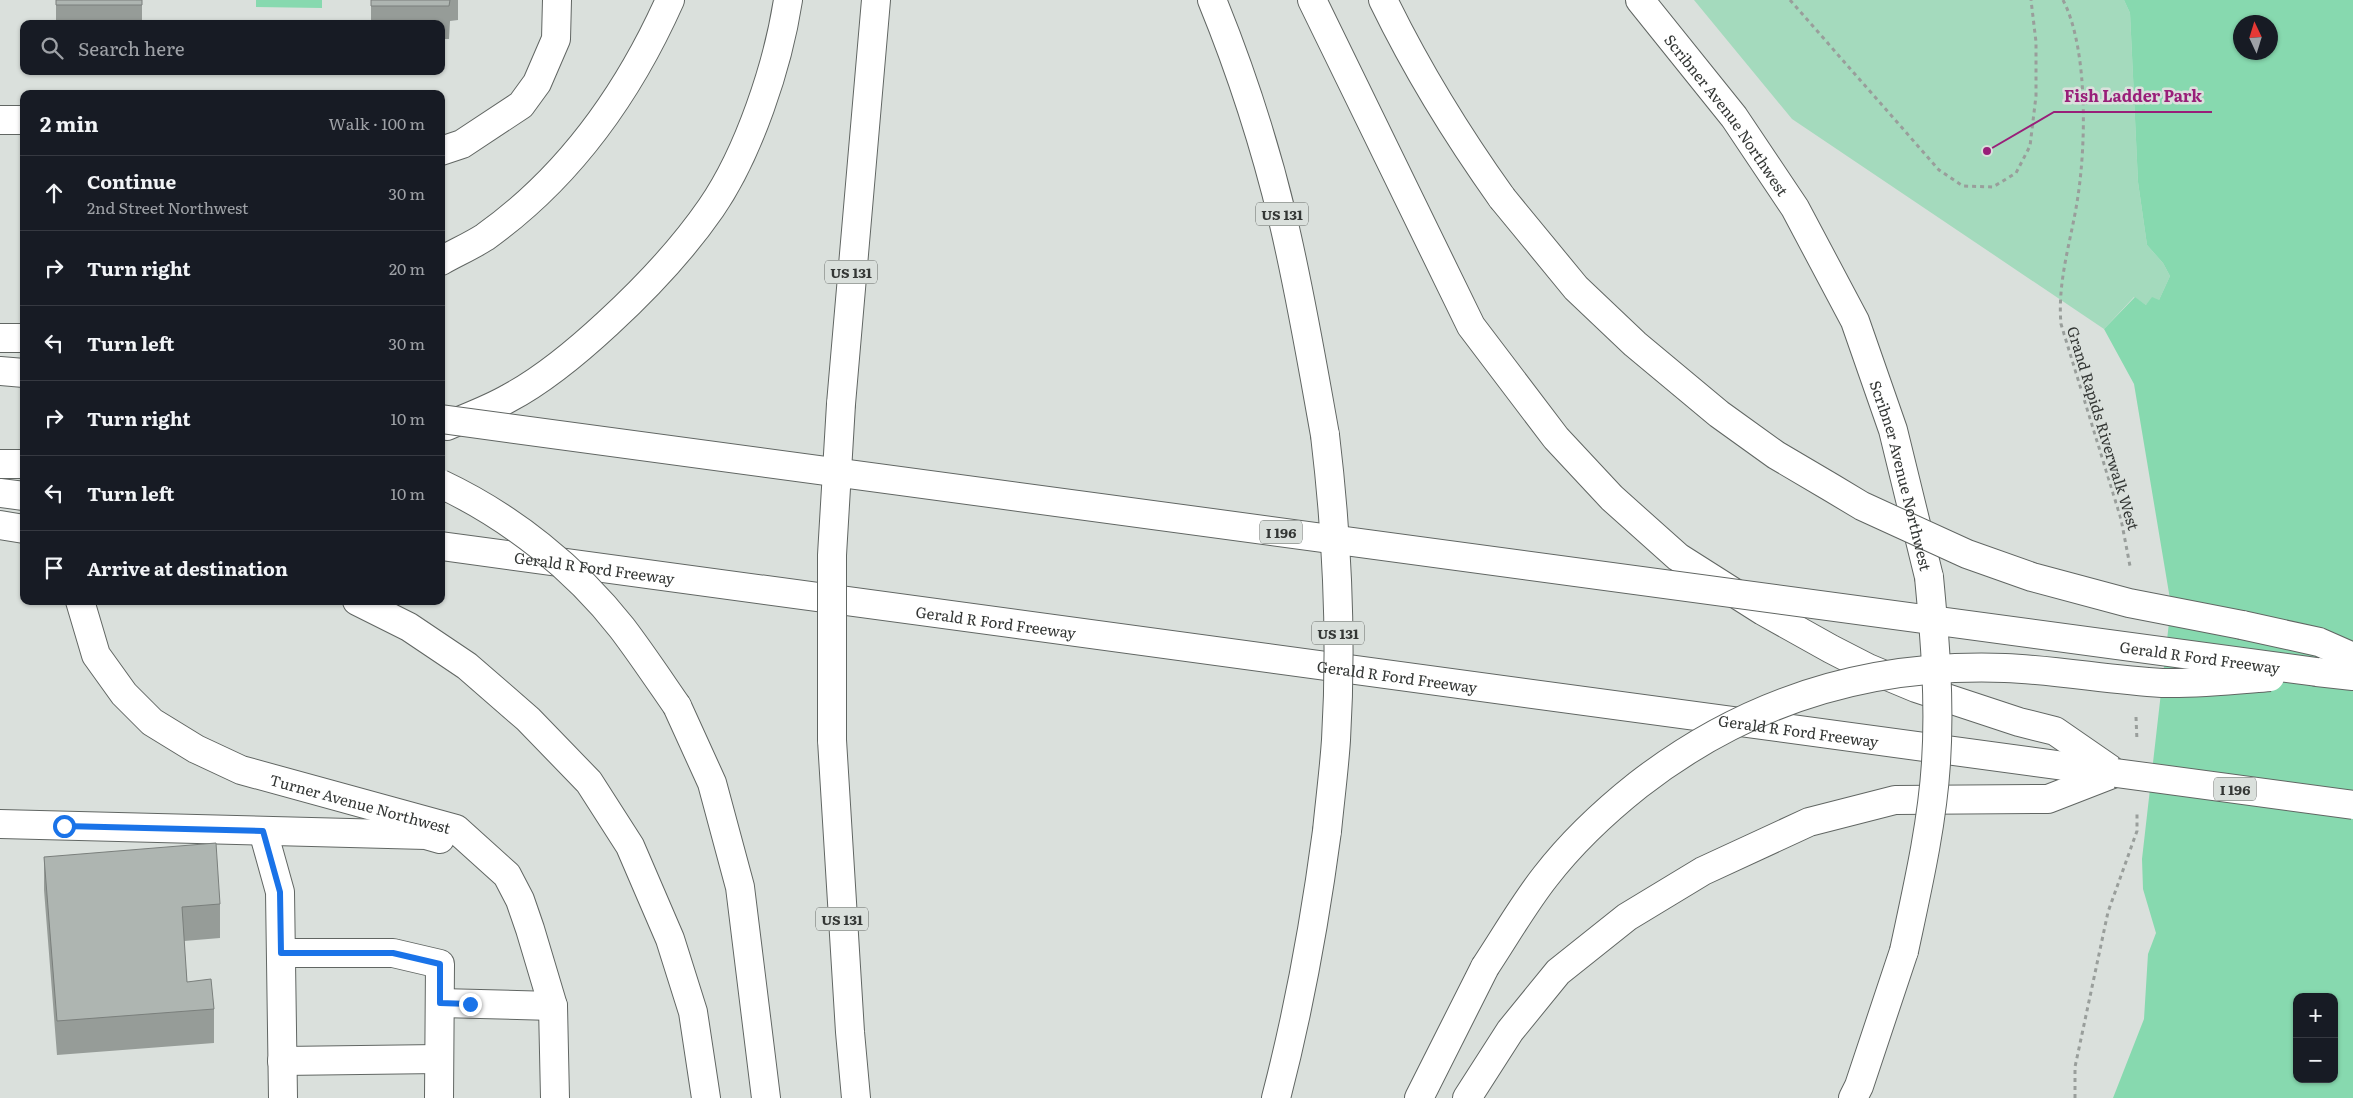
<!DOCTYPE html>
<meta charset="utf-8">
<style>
:root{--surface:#171b24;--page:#242831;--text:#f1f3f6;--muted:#9ea1a6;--line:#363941}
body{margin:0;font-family:Literata,serif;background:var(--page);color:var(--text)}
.controls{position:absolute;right:15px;bottom:15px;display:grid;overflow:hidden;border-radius:10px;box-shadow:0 1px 4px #0004}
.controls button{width:45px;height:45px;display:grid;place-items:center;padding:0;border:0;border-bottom:1px solid var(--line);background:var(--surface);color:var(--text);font:25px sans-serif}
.compass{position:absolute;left:2233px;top:15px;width:45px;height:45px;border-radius:50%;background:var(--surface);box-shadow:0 1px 4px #0004;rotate:356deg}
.stop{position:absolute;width:15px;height:15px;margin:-11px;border:4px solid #1a73e8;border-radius:50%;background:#fff}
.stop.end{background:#1a73e8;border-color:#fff;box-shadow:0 1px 5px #0008}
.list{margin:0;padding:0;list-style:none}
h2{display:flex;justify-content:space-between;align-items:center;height:65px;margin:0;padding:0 20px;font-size:21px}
h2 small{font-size:16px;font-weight:400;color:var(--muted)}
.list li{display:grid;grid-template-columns:32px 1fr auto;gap:15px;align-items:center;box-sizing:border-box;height:75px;padding:0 20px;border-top:1px solid var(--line)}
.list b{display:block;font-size:19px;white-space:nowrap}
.list p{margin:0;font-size:16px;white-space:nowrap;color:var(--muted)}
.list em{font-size:16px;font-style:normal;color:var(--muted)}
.icon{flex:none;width:28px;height:28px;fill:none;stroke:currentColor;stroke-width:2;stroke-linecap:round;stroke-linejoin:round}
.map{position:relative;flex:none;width:2353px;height:1098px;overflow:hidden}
.search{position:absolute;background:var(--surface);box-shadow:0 1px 4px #0004;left:20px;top:20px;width:425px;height:55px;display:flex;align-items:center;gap:12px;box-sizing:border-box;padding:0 18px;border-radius:10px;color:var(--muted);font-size:19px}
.panel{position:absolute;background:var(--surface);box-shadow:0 1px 4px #0004;left:20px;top:90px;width:425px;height:515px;border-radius:10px}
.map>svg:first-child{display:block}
.green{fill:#a4dabd}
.water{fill:#87d9af;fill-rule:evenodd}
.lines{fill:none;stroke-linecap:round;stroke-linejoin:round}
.minor-casing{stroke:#616663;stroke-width:30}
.highway-casing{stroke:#616663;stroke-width:30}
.path{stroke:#999e9b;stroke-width:3;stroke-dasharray:4 4;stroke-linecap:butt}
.minor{stroke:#fff;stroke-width:28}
.highway{stroke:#fff;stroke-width:28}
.minor-bridge-casing{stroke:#616663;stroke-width:30;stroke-linecap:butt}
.highway-bridge-casing{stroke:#616663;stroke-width:30;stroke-linecap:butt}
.minor-bridge{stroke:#fff;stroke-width:28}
.highway-bridge{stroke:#fff;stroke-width:28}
.wall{fill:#969c98}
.building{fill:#aeb5b1;stroke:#7a7f7c}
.route{stroke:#1a73e8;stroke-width:6}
.labels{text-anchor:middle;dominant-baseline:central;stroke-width:5;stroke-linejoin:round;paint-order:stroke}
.shield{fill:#dae0dc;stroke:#666a67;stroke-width:1}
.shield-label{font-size:14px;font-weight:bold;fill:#343735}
.street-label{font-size:15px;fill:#343735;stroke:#dae0dc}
.leader{fill:none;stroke:#991f79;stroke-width:2}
.callout-dot{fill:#991f79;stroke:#dae0dc;stroke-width:2}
.callout-label{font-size:16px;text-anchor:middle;font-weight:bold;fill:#991f79;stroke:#dae0dc;stroke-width:5;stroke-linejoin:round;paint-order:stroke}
</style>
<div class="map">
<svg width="2353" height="1098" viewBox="0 0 2353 1098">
<rect width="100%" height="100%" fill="#dae0dc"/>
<!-- green -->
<path class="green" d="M1694,0H2124L2130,13L2138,182L2147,245L2163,263L2170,276L2159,300L2146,305L2134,297L2104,329L1792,119Z"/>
<!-- water -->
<path class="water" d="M256,0H322V8L256,7Z
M2124,0H2353V1098H2113L2144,1019L2148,954L2156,933L2143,889L2142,859L2171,605L2134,384L2104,329L2135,297L2146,305L2152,297L2159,300L2170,276L2163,263L2147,245L2138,182L2130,13ZM2240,22H2270V52H2240ZM2297,997H2334V1079H2297Z"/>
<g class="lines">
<!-- minor casing -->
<g class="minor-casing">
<g id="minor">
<path id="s1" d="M1640,0L1734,117L1795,208L1855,321L1893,430L1929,577"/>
<path d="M0,120H24"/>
<path d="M441,151L462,144L521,105L537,83L556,39L557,0"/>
<path id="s2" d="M80,601L96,655L124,694L152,722L196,749L241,770L456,829L507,875L520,900L530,929L553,1006L555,1098"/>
<path d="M0,824L426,835L440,839"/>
<path d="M263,831L280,892L283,1098"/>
<path d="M281,953H393L440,964L439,1098"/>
<path d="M440,1003L553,1006"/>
<path d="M282,1061L439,1059"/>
<path d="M1853,1098L1859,1086L1904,951"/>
</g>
</g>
<!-- highway casing -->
<g class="highway-casing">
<g id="highway">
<path d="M1212,0C1241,71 1265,145 1283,220C1300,291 1312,363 1325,435"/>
<path d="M1312,0L1471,326L1556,438L1612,498L1678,557L1763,611L1831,649L1868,668L1916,688L2019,722L2055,731L2110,769"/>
<path d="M1383,0C1417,70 1457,135 1502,198"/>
<path d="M441,261C455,253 471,246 485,237C569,177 628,94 670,0"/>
<path d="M0,338H24"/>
<path d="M0,371L24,373"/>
<path d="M841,404L876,0"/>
<path d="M447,426C468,417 490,409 509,398C543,380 580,349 608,323C646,288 682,250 711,208C749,153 778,65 788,0"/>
<path d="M0,464H24"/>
<path d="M0,493L24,496"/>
<path d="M0,525L24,529"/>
<path id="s3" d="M441,546L2116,773"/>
<path d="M357,601L409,627L467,666L528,719L589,782L630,846L670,939L693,1012L706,1098"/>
<path d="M2242,625L2319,642L2353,657"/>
<path d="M2317,672L2353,676"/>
<path d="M677,706L712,783L740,887L766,1098"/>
<path d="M832,740L850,1032L856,1098"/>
<path d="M1276,1098C1299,1010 1315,921 1327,831"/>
<path d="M1419,1098L1485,967"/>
<path d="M1467,1098L1510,1031L1558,972L1627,917L1703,871L1809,822L1895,800L2048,799L2115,773"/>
</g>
</g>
<!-- path -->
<path class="path" d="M1790,0L1939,170L1963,186L1993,187L2016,173L2030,146L2036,96V42L2031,0
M2063,0C2088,48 2086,143 2078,196C2072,238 2057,280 2061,324L2121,519L2130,566
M2136,717L2137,741
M2075,1098V1067L2108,912L2137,831V812"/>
<!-- minor -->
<use href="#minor" class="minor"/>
<!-- highway -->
<use href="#highway" class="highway"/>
<!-- minor-bridge casing -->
<g class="minor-bridge-casing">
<path id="minor-bridge" d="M1904,951C1917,890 1932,826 1936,763C1940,701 1935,639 1929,577"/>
</g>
<!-- highway-bridge casing -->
<g class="highway-bridge-casing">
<g id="highway-bridge">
<path d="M1502,198L1576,288L1635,344L1719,414L1776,455L1832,488L1862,506L1967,554L2032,577L2129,603L2242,625"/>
<path id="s4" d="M441,419L2317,672"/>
<path d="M1325,435C1337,535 1342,639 1336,740C1334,770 1330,800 1327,831"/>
<path d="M441,484C511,517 575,568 622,628C641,653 659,680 677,706"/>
<path d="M832,740V555L841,404"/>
<path d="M2116,773L2353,805"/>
<path d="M1485,967C1505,937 1523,905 1545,877C1572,842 1604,812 1638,785C1746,701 1868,663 2005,668C2057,670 2109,680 2162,683C2198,684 2234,680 2270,677"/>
</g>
</g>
<!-- minor-bridge -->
<use href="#minor-bridge" class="minor-bridge"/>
<!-- highway-bridge -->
<use href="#highway-bridge" class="highway-bridge"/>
</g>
<!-- wall -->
<path class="wall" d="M56,0H142V24H56Z
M371,0H458V20L450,21L449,39H441V24H371Z
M44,857L220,904V938L184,941L187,982L214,1009V1043L57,1055L44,890Z"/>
<!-- building -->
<path class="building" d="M56,0H142V5H56Z
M371,0H450L449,6H371Z
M216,843L220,904L182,907L187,982L211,979L214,1009L57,1021L44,857Z"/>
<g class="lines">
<!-- route -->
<path class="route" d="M64,826L263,831L280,892L281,953H393L440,964V1003L470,1004"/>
</g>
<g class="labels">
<!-- shield labels -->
<g class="shield">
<rect x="1256" y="202.5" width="52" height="23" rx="4"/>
<rect x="825" y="260.5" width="52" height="23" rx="4"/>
<rect x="1260" y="520.5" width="42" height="23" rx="4"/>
<rect x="1312" y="621.5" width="52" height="23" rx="4"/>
<rect x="2214" y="777.5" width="42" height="23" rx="4"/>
<rect x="816" y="907.5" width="52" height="23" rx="4"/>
</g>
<g class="shield-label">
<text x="1282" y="214">US 131</text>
<text x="851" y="272">US 131</text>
<text x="1281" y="532">I 196</text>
<text x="1338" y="633">US 131</text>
<text x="2235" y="789">I 196</text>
<text x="842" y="919">US 131</text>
</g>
<!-- street labels -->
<g class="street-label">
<text stroke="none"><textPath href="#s1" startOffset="144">Scribner Avenue Northwest</textPath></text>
<text transform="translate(2104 428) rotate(73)">Grand Rapids Riverwalk West</text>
<text stroke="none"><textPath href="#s1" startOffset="549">Scribner Avenue Northwest</textPath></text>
<text stroke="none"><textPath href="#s3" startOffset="155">Gerald R Ford Freeway</textPath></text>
<text stroke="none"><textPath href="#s3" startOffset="560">Gerald R Ford Freeway</textPath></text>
<text stroke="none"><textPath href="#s4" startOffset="1775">Gerald R Ford Freeway</textPath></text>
<text stroke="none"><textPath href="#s3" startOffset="965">Gerald R Ford Freeway</textPath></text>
<text stroke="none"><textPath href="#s3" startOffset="1370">Gerald R Ford Freeway</textPath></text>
<text stroke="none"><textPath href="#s2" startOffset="369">Turner Avenue Northwest</textPath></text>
</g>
</g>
<!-- callouts -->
<path class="leader" d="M1987 151L2054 112H2212"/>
<circle class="callout-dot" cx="1987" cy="151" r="5"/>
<g class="callout-label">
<text x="2133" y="102">Fish Ladder Park</text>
</g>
</svg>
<div class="controls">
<button>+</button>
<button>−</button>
</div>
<svg class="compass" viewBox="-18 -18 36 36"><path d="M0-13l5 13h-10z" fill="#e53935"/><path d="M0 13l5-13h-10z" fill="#9ea1a6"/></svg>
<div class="stop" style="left:64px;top:826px"></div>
<div class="stop end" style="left:470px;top:1004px"></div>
<div class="search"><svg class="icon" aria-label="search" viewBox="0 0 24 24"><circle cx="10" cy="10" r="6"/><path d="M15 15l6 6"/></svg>Search here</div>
<section class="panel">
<h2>2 min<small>Walk · 100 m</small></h2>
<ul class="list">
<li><svg class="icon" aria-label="ahead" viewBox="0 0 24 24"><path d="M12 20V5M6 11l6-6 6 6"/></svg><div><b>Continue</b><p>2nd Street Northwest</p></div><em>30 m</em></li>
<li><svg class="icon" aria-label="right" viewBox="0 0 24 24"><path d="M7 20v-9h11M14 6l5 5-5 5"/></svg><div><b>Turn right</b></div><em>20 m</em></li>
<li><svg class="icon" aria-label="left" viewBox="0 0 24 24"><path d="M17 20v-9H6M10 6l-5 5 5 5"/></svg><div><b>Turn left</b></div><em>30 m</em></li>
<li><svg class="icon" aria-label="right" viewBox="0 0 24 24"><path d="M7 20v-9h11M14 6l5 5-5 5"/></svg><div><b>Turn right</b></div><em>10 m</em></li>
<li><svg class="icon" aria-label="left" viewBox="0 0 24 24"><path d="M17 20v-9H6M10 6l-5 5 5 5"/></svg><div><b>Turn left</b></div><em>10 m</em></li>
<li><svg class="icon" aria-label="arrive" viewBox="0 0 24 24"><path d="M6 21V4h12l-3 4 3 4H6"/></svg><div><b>Arrive at destination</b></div></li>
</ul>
</section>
</div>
